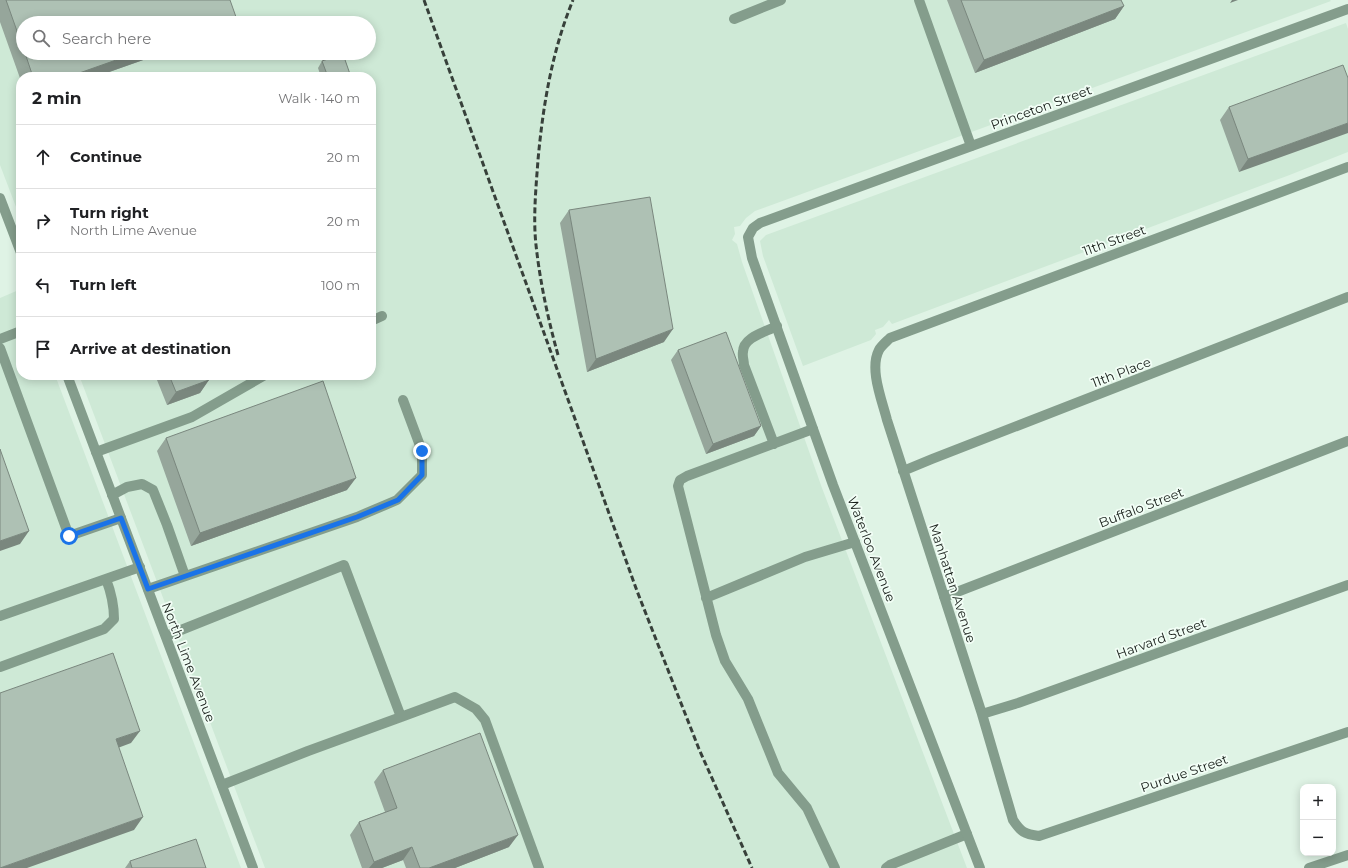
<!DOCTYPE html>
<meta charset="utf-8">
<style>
:root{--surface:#fff;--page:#f2f2f2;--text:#202124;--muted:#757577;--line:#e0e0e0}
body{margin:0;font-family:Montserrat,sans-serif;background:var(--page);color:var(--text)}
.controls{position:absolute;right:12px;bottom:12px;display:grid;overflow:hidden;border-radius:8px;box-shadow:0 2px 10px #0003}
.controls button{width:36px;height:36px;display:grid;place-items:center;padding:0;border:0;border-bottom:1px solid var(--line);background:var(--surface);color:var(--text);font:20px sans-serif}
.stop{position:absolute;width:12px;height:12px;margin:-9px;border:3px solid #1a73e8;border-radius:50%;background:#fff}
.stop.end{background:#1a73e8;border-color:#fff;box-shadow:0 1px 4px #0008}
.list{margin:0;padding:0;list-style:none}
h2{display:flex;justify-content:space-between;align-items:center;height:52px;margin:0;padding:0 16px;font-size:17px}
h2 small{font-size:13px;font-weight:400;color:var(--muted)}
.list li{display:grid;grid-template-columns:26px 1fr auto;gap:12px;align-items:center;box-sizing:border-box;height:64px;padding:0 16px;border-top:1px solid var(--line)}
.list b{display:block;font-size:15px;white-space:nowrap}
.list p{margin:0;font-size:13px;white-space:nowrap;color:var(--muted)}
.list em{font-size:13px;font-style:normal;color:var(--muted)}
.icon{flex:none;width:22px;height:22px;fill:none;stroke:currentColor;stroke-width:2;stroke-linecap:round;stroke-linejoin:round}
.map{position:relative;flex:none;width:1348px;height:868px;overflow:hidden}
.search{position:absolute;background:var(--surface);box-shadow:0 2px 10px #0003;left:16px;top:16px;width:360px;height:44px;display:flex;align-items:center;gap:10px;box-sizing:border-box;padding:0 14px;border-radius:22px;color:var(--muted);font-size:15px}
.panel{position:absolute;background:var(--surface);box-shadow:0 2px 10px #0003;left:16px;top:72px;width:360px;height:308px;border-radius:16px}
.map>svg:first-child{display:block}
.built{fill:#cee9d6;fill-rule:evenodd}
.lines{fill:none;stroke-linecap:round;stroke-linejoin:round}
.service{stroke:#849d8c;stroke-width:10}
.minor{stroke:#849d8c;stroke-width:10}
.tertiary{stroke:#849d8c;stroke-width:10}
.rail{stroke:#37403a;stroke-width:3;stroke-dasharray:6 3;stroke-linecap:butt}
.wall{fill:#96a69b}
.shaded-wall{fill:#7a877e}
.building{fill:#aec1b4;stroke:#7a877e}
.route{stroke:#1a73e8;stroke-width:5}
.labels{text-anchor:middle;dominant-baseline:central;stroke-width:3.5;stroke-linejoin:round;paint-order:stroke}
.street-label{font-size:13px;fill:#171e19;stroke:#f2fef6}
</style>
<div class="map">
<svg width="1348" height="868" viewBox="0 0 1348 868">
<rect width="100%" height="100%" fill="#dff3e5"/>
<!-- built -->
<path class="built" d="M0,0H1330L1331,1L755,211L746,218L740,226L734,227L735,234L732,240L737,244L742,262L822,488L967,868H265L79,375H371V77H21V220L0,165ZM23,23H369V53H23Z
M1346,23L1348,29V152L1287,176L892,324L889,320L883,327L875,330L876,334L871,340L803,366L763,256L760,241L766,235Z
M21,289V375H55L241,868H0V298Z"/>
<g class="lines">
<!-- service -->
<path class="service" d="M919,0L971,146
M734,19L781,0
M371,321L382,316
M0,339L21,331
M0,348L69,536L121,518
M813,429L687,476L680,480L678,486L716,635L725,661L748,699L778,773L807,808L835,868
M774,444L744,365C744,361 742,356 743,352C743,337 766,332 777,326
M96,452L192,417L265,375
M112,495L127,487L142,484L153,490L167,525L185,576
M148,589L357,517L397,500L422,475V451L403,400
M706,598L805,557L855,542
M0,616L140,567
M166,636L344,565L401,717L455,697L476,709L485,720L539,868
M0,667L104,629L114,619C114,605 111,592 106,579
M222,785L308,751L401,717
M886,868L890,865L967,834"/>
<!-- minor -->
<path class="minor" d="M1348,167L890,338C886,342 881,346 879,350C869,369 882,400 887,420L982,714L1013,820C1021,832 1024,834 1039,836L1348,732
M903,471L932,459L1348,297
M944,597L1348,441
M982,714L1018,703L1348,585
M980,868L833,485L752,258L748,237L753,228L760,223L1348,9"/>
<!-- tertiary -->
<path class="tertiary" d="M0,198L21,253
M67,375L253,868
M1309,868L1348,855"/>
<!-- rail -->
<path class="rail" d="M424,0L637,591L699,749L752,868
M558,355C548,319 540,282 536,245C533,218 536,187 538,160C543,105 552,51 573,0"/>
</g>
<!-- wall -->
<path class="wall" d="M0,0H230L23,23V53H163L95,77H21V81L0,22Z
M947,0H1121L1124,6L1115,19L975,73Z
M322,61L351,77H321L318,68Z
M1348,78L1239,172L1220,120L1229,107Z
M569,210L664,342L587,372L560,223Z
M678,350L761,426L754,436L706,454L671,360Z
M155,375H219L209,379L200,393L167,405Z
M166,438L347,490L191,546L157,451Z
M383,770L509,847L455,868H406L403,860L382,868H362L350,835L359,822L385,812L374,782Z
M130,861L206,868H125Z"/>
<!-- shaded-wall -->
<path class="shaded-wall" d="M1232,0H1238L1230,3Z
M1124,6L1115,19L975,73L984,60Z
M236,17L232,23H220Z
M136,53H163L95,77H68Z
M1348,123V133L1239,172L1248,159Z
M673,329L664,342L587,372L596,359Z
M202,375H219L197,383Z
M209,380L200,393L167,405L176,392Z
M761,426L754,436L706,454L713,444Z
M356,478L347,490L191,546L200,533Z
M29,531L20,544L0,551V541Z
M140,731L131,743L107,752L116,739Z
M143,817L134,830L27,868H0Z
M518,835L509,847L455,868H429Z
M412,847L403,860L382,868H369L374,862Z"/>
<!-- building -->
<path class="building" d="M6,0H230L236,17L220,23H23V48Z
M961,0H1121L1124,6L984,60Z
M25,53H136L68,77H33Z
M343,54L351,77H328L322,61Z
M1343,65L1348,78V123L1248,159L1229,107Z
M650,197L673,329L596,359L569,210Z
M726,332L761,426L713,444L678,350Z
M169,375H207L209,380L176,392Z
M323,381L356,478L200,533L166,438Z
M0,449L29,531L0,541Z
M113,653L140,731L116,739L143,817L0,868V693Z
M480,733L518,835L429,868H420L412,847L374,862L359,822L397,808L383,770Z
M196,839L206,868H132L130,861Z"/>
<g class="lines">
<!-- route -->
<path class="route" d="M69,536L121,518L148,589L357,517L398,500L422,475V451"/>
</g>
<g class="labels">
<!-- street labels -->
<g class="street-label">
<text transform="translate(1041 107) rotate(-20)">Princeton Street</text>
<text transform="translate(1114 240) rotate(-20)">11th Street</text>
<text transform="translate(1121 372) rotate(-21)">11th Place</text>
<text transform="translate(1141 507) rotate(-21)">Buffalo Street</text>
<text transform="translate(872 549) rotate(69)">Waterloo Avenue</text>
<text transform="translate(953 583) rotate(72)">Manhattan Avenue</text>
<text transform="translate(1161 638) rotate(-20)">Harvard Street</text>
<text transform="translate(189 662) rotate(69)">North Lime Avenue</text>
<text transform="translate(1184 773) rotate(-19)">Purdue Street</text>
</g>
</g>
</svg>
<div class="controls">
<button>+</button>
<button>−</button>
</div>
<div class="stop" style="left:69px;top:536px"></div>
<div class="stop end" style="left:422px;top:451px"></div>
<div class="search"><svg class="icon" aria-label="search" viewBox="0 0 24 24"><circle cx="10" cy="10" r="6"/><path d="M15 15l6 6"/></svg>Search here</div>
<section class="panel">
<h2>2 min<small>Walk · 140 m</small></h2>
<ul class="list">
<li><svg class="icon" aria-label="ahead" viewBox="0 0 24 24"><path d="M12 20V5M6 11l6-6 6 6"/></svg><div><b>Continue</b></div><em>20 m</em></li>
<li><svg class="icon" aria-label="right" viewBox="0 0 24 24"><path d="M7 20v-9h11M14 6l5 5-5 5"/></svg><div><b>Turn right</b><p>North Lime Avenue</p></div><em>20 m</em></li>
<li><svg class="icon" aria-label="left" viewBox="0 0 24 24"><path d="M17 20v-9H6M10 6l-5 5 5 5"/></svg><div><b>Turn left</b></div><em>100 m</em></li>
<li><svg class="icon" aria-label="arrive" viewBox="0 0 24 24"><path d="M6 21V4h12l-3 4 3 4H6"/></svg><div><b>Arrive at destination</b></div></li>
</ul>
</section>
</div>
